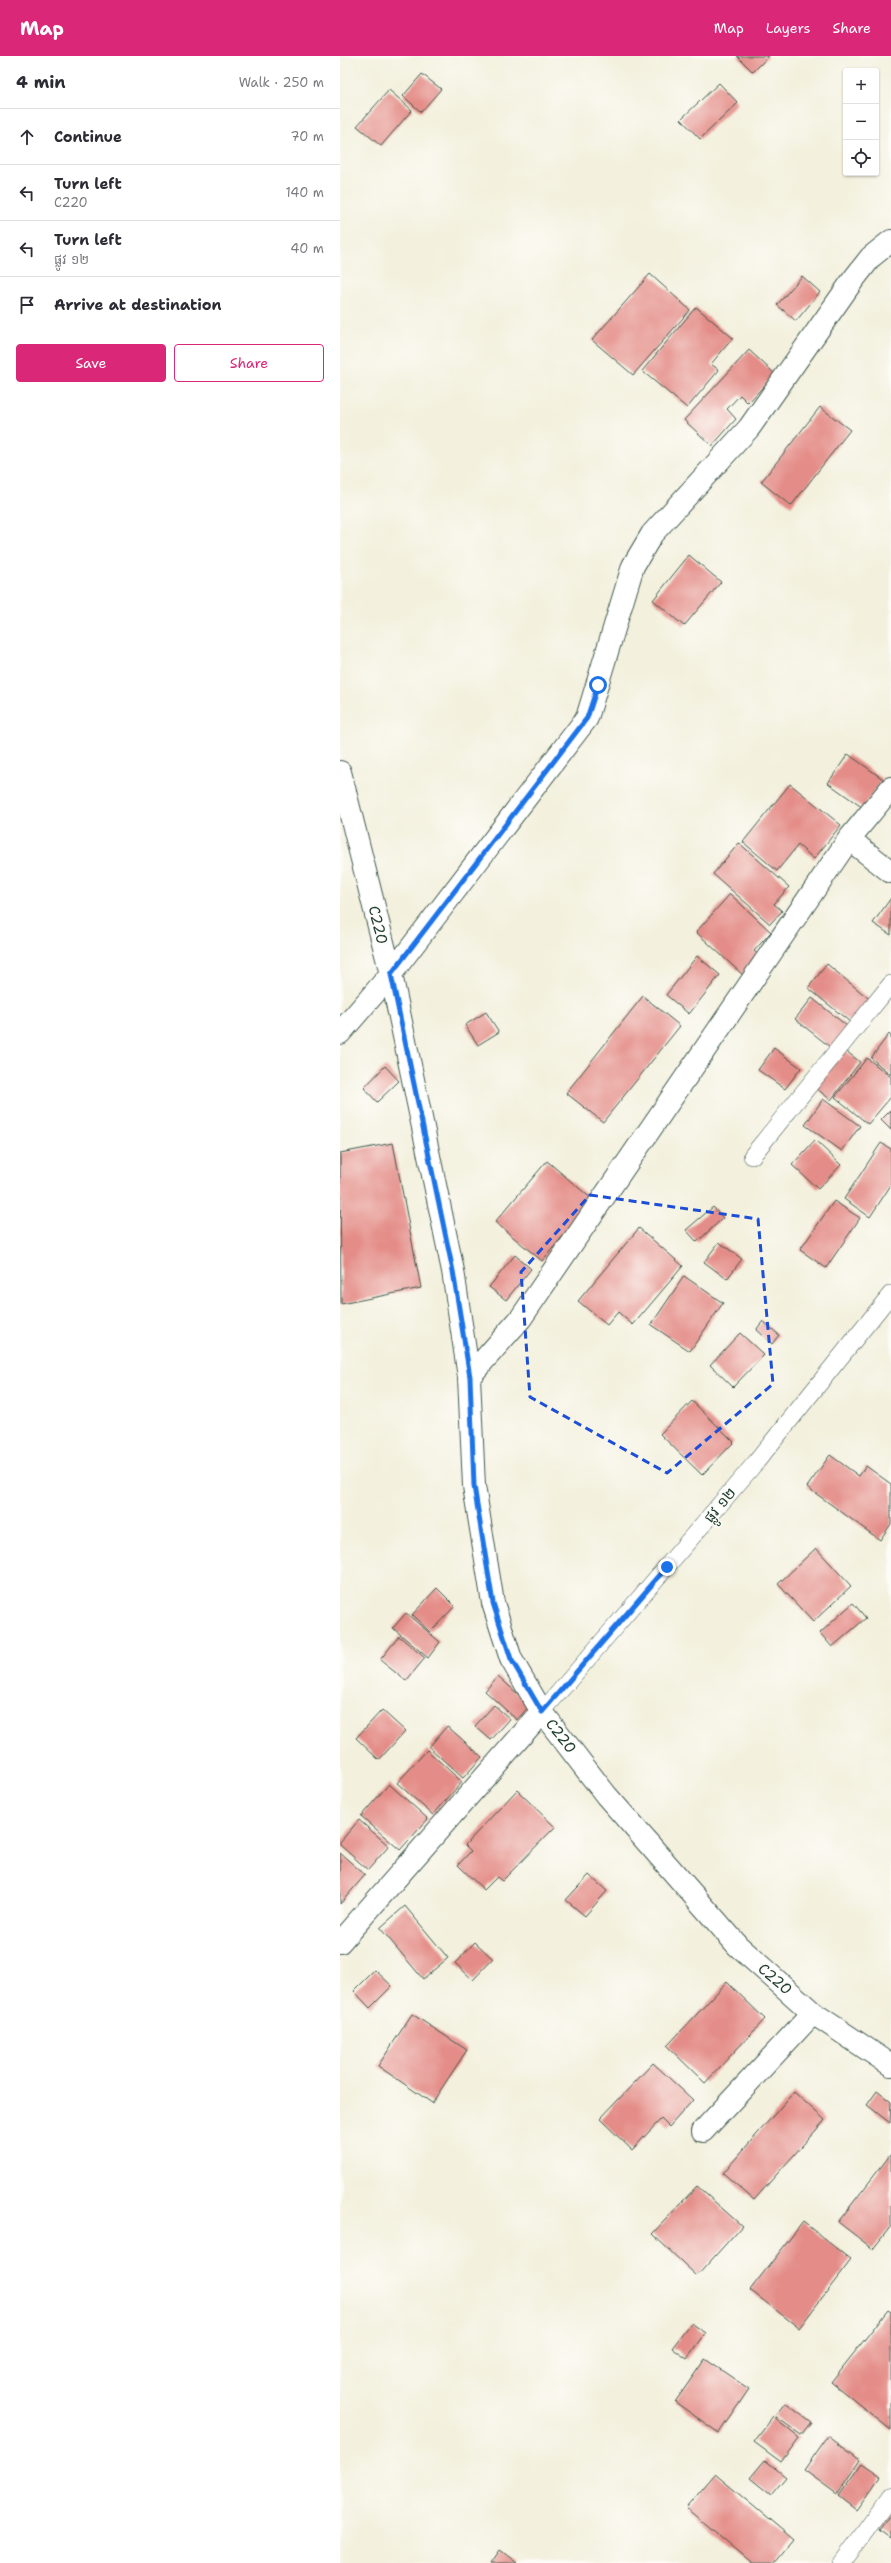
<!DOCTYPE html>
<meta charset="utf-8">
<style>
:root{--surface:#fff;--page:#f2f2f3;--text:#2b2b33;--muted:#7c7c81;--line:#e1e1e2;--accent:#db2777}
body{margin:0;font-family:"Shantell Sans","Noto Sans Khmer",sans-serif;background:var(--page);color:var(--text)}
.controls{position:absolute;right:12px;top:12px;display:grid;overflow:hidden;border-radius:4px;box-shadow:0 1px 3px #0004}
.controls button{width:36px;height:36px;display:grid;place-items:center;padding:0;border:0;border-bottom:1px solid var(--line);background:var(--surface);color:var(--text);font:20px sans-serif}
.stop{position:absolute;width:12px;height:12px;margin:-9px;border:3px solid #1a73e8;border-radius:50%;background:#fff}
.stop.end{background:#1a73e8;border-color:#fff;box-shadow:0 1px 4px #0008}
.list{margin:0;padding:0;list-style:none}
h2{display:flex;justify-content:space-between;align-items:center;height:52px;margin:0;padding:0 16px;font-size:17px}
h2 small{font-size:13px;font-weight:400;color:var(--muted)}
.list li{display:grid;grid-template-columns:26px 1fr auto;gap:12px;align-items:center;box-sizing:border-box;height:56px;padding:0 16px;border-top:1px solid var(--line)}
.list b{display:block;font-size:15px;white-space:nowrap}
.list p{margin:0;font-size:13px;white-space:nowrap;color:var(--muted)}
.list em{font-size:13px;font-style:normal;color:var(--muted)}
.actions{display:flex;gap:8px;padding:12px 16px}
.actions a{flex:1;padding:9px 0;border:1px solid var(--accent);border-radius:4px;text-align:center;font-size:14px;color:var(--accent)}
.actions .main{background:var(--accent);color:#fff}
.icon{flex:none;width:22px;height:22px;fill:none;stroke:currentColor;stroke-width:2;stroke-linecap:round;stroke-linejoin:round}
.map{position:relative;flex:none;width:551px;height:2507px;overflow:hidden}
header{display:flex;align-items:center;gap:24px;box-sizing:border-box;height:56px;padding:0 20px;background:var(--accent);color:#fff}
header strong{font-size:19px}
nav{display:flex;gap:22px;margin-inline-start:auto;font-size:14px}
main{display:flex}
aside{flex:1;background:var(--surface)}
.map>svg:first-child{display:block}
.building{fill:#e48c87}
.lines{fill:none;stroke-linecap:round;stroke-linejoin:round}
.lane-casing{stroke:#3f584d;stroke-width:18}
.street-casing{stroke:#3f584d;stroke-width:24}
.lane{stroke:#fff;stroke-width:17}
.street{stroke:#fff;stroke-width:22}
.route{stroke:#1a73e8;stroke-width:5}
.marked{fill:none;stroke:#1d4ed8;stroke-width:3;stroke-dasharray:8 5;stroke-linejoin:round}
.labels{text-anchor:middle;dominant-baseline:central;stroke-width:3;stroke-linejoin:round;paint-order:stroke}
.street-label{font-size:15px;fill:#1f3d34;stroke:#fdfcf7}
</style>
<header>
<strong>Map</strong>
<nav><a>Map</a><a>Layers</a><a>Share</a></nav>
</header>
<main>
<aside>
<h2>4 min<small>Walk · 250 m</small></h2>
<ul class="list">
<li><svg class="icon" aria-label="ahead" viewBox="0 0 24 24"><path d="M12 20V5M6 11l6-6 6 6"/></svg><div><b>Continue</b></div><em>70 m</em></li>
<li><svg class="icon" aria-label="left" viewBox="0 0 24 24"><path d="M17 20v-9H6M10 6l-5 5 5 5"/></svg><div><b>Turn left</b><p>C220</p></div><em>140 m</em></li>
<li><svg class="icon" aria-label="left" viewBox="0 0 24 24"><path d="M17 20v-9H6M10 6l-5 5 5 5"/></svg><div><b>Turn left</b><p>ផ្លូវ ១២</p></div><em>40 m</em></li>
<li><svg class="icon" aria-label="arrive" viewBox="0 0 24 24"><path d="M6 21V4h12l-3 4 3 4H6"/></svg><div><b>Arrive at destination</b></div></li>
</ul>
<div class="actions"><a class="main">Save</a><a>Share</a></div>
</aside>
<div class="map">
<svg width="551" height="2507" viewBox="0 0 551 2507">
<rect width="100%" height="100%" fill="#fdfcf7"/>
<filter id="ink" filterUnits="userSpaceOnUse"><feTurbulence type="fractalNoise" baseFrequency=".025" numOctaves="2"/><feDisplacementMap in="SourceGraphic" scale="8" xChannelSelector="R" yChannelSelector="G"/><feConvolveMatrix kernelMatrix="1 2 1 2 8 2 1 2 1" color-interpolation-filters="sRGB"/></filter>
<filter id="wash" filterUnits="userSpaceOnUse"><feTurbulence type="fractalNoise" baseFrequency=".012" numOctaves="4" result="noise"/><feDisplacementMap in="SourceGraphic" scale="16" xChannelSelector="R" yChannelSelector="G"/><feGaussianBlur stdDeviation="0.9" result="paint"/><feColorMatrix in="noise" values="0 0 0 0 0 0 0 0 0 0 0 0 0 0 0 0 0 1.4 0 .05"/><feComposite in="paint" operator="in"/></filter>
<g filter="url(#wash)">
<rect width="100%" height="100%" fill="#f3f0dd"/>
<g id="blocks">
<!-- building -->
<path class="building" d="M397,0H429L413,16Z
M82,18L101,33L81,56L63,40Z
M379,27L398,47L360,83L341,63Z
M49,34L72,54L41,90L17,70Z
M310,218L350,254L293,319L252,284Z
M462,220L480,236L456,265L437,249Z
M356,251L393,282L371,308L379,314L347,352L302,315Z
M409,294L435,318L408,347L400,339L387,353L396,363L372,390L344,364Z
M480,351L510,374L451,450L421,426Z
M349,499L381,526L344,570L313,544Z
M508,698L543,723L523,752L488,727Z
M450,728L501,769L474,803L458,789L437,815L403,786Z
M399,787L449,831L434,848L442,855L430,868L373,818Z
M390,838L431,876L414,895L421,901L404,920L356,876Z
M551,842V879L533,867Z
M357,900L380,919L349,958L326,939Z
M487,908L534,947L515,970L468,932Z
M303,940L340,970L263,1066L226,1037Z
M472,942L512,974L495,995L455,963Z
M146,956L159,976L138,989L125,969Z
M549,978L551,980V1019L531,1002Z
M501,991L520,1006L491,1044L472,1029Z
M434,992L461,1012L445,1033L418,1014Z
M527,1002L551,1021V1041L528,1068L495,1041Z
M45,1010L59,1025L37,1046L24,1032Z
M483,1043L520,1070L502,1095L465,1069Z
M551,1054V1074L541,1064Z
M475,1084L501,1109L478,1133L452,1109Z
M53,1087L81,1232L1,1248L0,1097Z
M541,1087L551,1093V1129L530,1161L504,1143Z
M207,1105L253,1144L202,1205L155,1166Z
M494,1145L520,1162L486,1212L460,1194Z
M373,1151L383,1162L357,1186L346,1174Z
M299,1172L343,1210L293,1269L278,1256L267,1269L238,1245Z
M379,1186L402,1203L387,1223L364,1206Z
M175,1199L191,1213L166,1244L149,1231Z
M344,1220L383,1247L350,1295L311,1269Z
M423,1265L439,1279L432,1288L416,1274Z
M400,1277L424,1299L393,1331L370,1309Z
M352,1345L394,1386L362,1419L320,1378Z
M490,1399L519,1420L526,1410L551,1428V1468L540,1484L467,1431Z
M476,1492L511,1530L473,1566L438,1528Z
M97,1532L115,1550L90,1576L72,1559Z
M513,1547L526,1562L492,1591L480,1577Z
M66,1557L100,1586L88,1602L53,1572Z
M59,1580L85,1602L66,1625L40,1604Z
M158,1620L190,1649L177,1664L145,1635Z
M154,1649L170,1663L151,1684L135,1670Z
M42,1654L65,1675L39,1704L16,1682Z
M107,1670L142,1701L123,1722L89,1691Z
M87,1694L122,1726L93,1759L57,1727Z
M49,1728L88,1763L60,1794L21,1760Z
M177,1734L215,1771L162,1825L157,1821L144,1834L118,1809L131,1795L125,1789Z
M19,1764L49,1790L28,1814L0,1789V1786Z
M0,1797L25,1819L0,1848Z
M249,1819L267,1835L245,1860L226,1844Z
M65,1850L108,1902L83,1923L40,1872Z
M135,1886L153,1903L133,1924L115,1907Z
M35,1914L52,1930L30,1952L14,1935Z
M387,1926L425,1963L365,2027L327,1990Z
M72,1958L127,1994L92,2047L38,2010Z
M313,2007L353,2044L329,2071L321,2063L292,2094L260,2063Z
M537,2035L551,2046L550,2067L527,2049Z
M454,2036L485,2064L414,2144L383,2117Z
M551,2098V2170L533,2193L498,2166Z
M357,2130L402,2170L357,2220L312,2178Z
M463,2166L511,2204L459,2272L410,2234Z
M548,2254L551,2256V2374L491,2326Z
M351,2267L366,2277L347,2303L332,2292Z
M365,2303L409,2333L379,2377L335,2346Z
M445,2347L471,2366L461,2379L435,2360Z
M433,2361L459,2382L441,2406L414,2386Z
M488,2380L520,2404L497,2438L464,2414Z
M425,2404L446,2421L431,2439L410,2422Z
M522,2407L541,2420L516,2454L498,2440Z
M375,2418L454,2484L435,2507H411L346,2452Z
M551,2458V2483L539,2474Z
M160,2494L177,2507H151Z"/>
</g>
</g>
<g filter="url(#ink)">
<use href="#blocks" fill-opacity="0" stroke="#3f584d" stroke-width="1"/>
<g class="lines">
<!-- lane casing -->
<g class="lane-casing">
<path id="lane" d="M412,1100L551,928
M202,1656L417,1405L551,1238
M502,2507L551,2440"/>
</g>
<!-- street casing -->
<g class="street-casing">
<path id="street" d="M0,716L51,918L113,1215L129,1321L134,1430L153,1547L171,1603L202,1656L266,1739L398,1890L473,1957L551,2009
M509,783L551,816
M0,977L51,918L247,662L293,510L312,478L409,372L513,224L531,201L551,185
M129,1321L181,1262L509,783L551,732
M0,1886L202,1656
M363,2075L473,1957"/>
</g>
<!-- lane -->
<use href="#lane" class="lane"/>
<!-- street -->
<use href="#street" class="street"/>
</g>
</g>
<g class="lines" filter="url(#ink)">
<!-- route -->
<path class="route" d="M258,629L247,662L51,918L113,1215L130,1321L134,1430L153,1547L171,1603L202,1656L327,1511"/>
</g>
<!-- marked area -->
<path class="marked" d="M250,1139L418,1163L433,1328L327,1417L190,1341L181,1216Z"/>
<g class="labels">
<!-- street labels -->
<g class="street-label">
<text transform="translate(38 869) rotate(76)">C220</text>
<text transform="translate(380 1449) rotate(-50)">ផ្លូវ ១២</text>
<text transform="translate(221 1680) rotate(52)">C220</text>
<text transform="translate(435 1923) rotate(41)">C220</text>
</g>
</g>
</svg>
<div class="controls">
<button>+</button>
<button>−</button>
<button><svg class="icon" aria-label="locate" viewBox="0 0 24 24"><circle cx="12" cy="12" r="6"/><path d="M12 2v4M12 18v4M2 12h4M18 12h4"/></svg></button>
</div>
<div class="stop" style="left:258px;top:629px"></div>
<div class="stop end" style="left:327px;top:1511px"></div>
</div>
</main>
